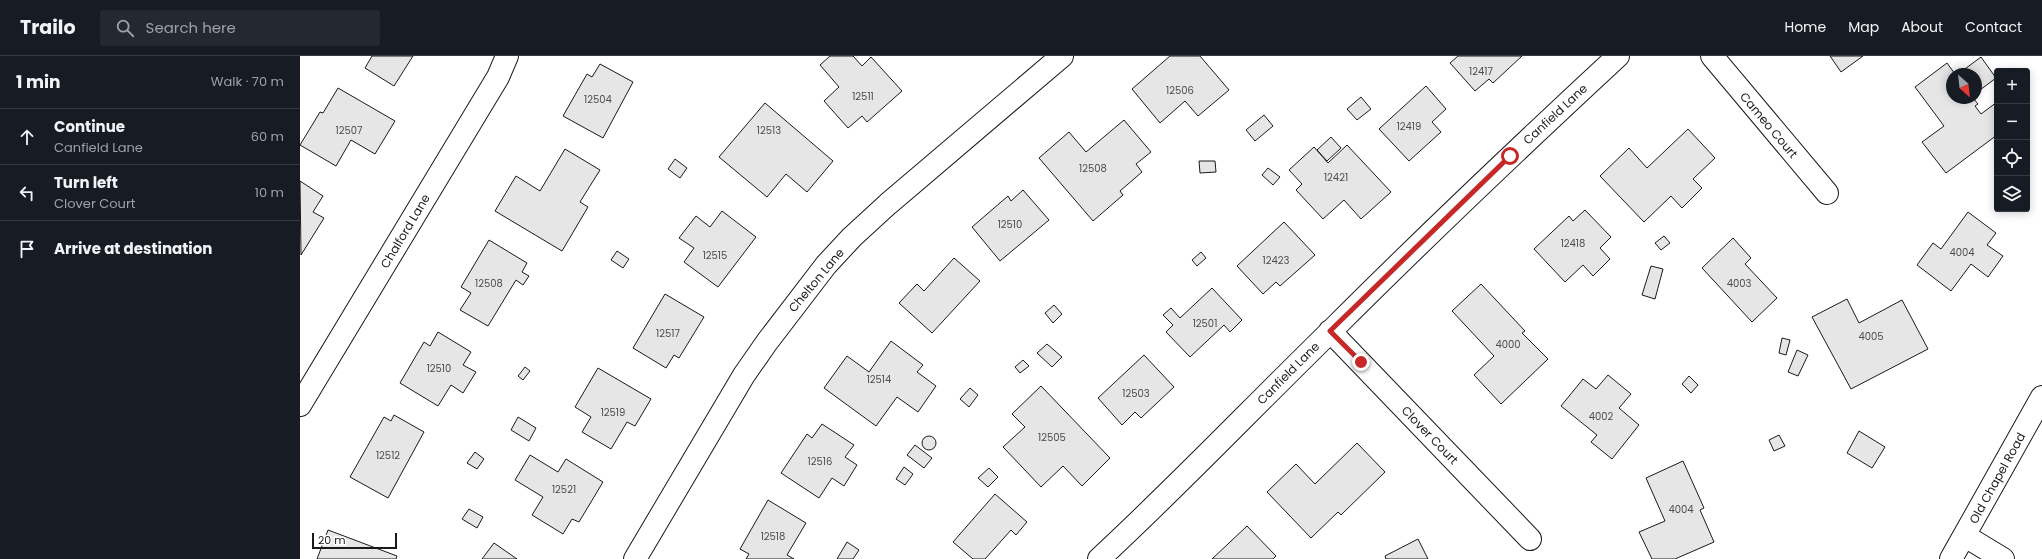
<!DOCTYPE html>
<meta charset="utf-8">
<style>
:root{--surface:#171b24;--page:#242831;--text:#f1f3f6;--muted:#9ea1a6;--line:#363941}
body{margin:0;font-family:Poppins,sans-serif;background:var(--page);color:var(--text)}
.controls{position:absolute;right:12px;top:12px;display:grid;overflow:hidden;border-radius:4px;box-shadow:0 2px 10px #0003}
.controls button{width:36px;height:36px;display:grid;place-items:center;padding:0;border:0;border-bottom:1px solid var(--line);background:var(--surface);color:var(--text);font:20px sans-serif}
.compass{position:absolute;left:1646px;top:12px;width:36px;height:36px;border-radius:50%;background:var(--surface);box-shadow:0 2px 10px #0003;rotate:153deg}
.scale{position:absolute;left:12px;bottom:10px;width:85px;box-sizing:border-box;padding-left:4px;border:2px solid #1a1a1a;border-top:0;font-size:11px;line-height:14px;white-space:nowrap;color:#1a1a1a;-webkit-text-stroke:3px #fff;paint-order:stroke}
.stop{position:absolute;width:12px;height:12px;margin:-9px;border:3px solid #c62828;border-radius:50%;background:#fff}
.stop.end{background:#c62828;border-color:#fff;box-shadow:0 1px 4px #0008}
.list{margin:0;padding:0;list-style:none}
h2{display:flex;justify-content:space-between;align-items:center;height:52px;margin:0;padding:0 16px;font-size:17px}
h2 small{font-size:13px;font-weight:400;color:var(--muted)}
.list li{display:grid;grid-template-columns:26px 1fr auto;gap:12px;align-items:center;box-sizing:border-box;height:56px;padding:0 16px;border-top:1px solid var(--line)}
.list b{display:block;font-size:15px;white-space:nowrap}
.list p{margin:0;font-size:13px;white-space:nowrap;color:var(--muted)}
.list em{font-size:13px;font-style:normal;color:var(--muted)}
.icon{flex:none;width:22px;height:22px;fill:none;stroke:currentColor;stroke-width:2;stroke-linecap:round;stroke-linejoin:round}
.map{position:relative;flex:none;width:1742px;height:503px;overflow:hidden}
header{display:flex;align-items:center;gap:24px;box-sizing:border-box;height:56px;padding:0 20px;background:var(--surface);border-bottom:1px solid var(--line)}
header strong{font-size:19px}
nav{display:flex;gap:22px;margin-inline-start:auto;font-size:14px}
.search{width:280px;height:36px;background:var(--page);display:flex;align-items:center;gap:10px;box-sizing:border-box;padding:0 14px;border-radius:4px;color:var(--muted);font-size:15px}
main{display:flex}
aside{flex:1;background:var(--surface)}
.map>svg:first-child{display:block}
.building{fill:#e6e6e6;stroke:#1a1a1a}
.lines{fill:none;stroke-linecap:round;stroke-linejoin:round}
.minor-casing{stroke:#1a1a1a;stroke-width:24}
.tertiary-casing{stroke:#1a1a1a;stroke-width:24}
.minor{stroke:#fff;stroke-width:22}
.tertiary{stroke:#fff;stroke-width:22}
.route{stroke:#c62828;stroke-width:5}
.labels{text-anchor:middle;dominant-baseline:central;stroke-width:3;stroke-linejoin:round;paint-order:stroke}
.number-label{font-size:10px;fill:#4d4d4d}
.street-label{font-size:12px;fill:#1a1a1a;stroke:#fff}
</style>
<header>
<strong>Trailo</strong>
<div class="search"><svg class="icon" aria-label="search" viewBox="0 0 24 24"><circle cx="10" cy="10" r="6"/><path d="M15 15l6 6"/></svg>Search here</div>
<nav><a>Home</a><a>Map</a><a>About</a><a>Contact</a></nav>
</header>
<main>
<aside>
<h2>1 min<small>Walk · 70 m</small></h2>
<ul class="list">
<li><svg class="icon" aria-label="ahead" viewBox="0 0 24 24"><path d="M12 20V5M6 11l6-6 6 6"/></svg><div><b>Continue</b><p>Canfield Lane</p></div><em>60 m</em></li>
<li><svg class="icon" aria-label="left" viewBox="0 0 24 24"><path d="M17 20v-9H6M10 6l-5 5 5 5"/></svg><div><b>Turn left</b><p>Clover Court</p></div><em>10 m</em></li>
<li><svg class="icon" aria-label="arrive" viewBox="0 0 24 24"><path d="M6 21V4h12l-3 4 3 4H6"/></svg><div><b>Arrive at destination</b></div></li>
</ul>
</aside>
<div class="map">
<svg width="1742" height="503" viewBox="0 0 1742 503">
<rect width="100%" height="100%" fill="#fff"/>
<!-- building -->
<path class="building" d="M72,0H113L94,30L65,12Z
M530,0H553L562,10L571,1L602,35L567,66L562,60L548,72L524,45L539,31L520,9Z
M870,0H900L929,34L898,60L885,45L860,67L832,33Z
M1158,0H1222L1193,27L1189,23L1175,35L1150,7Z
M1530,0H1563L1541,16Z
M1681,1L1696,22L1676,37V18H1658Z
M1647,7L1655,18H1652V42H1673L1678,48L1675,50L1681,58L1697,46V79L1646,117L1622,86L1644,70L1615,31Z
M300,8L333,26L303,82L263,60L287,18L292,21Z
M1126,30L1146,53L1132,66L1141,76L1109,105L1079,73Z
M38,32L95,65L75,98L51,84L36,110L0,89L20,56L23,57Z
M1061,41L1071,53L1057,64L1047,53Z
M465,47L533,105L507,136L486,118L467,141L419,101Z
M964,59L973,70L955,85L946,74Z
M824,64L851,96L836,108L842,116L820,135L823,139L793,165L739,102L769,76L786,96Z
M1388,73L1415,102L1393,123L1402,132L1382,152L1371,140L1344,166L1300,120L1329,92L1347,112Z
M1031,81L1041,92L1027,105L1017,94Z
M1047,89L1091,136L1061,163L1044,144L1023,163L996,134L1002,128L989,114L1014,91L1028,107Z
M265,93L300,114L280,146L288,151L262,195L195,155L216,120L240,135Z
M375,103L387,112L380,122L368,113Z
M899,105H915L916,116L900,117Z
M968,112L980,121L973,129L962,119Z
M0,125L23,140L13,156L24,162L1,199Z
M723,134L749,164L700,205L672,171L708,140L711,145Z
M1285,154L1311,181L1300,192L1310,203L1293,220L1283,209L1265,226L1234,193L1269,160L1273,165Z
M422,155L456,181L418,231L384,206L394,192L379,182L396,160L410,171Z
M1668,156L1696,177L1687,189L1703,200L1688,221L1671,208L1651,235L1617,209L1633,187L1641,193Z
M984,166L1015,199L980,230L976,226L963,238L937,210Z
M1364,180L1370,187L1361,194L1355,187Z
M1433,182L1451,202L1445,208L1477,242L1452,266L1402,212Z
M189,184L227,207L222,216L229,220L223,229L216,224L188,270L160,254L171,237L161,231Z
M317,195L329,203L323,212L311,204Z
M901,196L906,202L897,210L892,204Z
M654,202L680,225L632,277L599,247L617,228L624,235Z
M1351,210L1363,213L1355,243L1342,239Z
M1181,228L1225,275L1222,277L1248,303L1201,348L1174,319L1194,300L1152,255Z
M912,232L942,264L930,276L924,269L890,301L866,276L873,269L863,259L871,252L880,262Z
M365,238L404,261L379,302L374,299L366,312L333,292Z
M1547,243L1559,267L1602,244L1628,293L1551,333L1512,261Z
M754,249L762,258L753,267L745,257Z
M138,276L171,296L163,309L176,316L163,337L151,329L138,350L100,327L124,286L130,290Z
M1482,282L1490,284L1486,299L1479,297Z
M591,285L623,309L617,316L636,330L618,356L597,341L576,370L524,332L547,300L569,316Z
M747,288L762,301L752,311L737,297Z
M1497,294L1508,299L1498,320L1488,316Z
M844,299L874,331L841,362L835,356L822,369L798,342Z
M723,304L729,310L720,317L715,311Z
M225,311L230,315L223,324L218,320Z
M298,312L351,343L335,370L327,366L311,393L282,376L291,361L275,351Z
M1308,319L1331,338L1319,352L1339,369L1312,403L1291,386L1297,379L1261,350L1283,323L1296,333Z
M1389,320L1398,329L1391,337L1382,328Z
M741,330L810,402L782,430L763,410L741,431L703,391L725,371L712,358Z
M670,332L678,339L669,351L660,343Z
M94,359L124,376L88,442L50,421L84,361L91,365Z
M218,361L236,372L229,385L211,374Z
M522,368L554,389L545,401L557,409L544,430L532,422L519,442L481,417L507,378L512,382Z
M1559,375L1585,391L1572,412L1547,397Z
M1479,379L1485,390L1474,395L1469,384Z
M622 387a7 7 0 1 1 14 0a7 7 0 1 1-14 0Z
M1057,387L1085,416L1041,459L1038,456L1011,482L967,436L996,408L1015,428Z
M615,389L632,402L624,412L607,399Z
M175,396L184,403L177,413L167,407Z
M230,399L258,416L266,403L303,426L279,466L272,463L263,478L232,459L243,441L215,424Z
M1383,405L1404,452L1400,454L1414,486L1375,503H1352L1339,476L1365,465L1346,422Z
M604,411L613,418L605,429L596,423Z
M689,412L698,421L688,431L678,422Z
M695,438L727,466L716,479L711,474L685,503H673L653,486Z
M468,444L506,467L487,499L494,503H446L449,498L440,493Z
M169,453L183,461L177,472L162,463Z
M947,470L976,500L973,503H912Z
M28,474L97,500L96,503H17Z
M1118,483L1128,503H1086L1085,500Z
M547,486L559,494L553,503H537Z
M194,487L217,503H182Z"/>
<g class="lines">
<!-- minor casing -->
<g class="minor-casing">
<path id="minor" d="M1412,0L1527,137
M1030,275L1230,483
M0,349L198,21L207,0
M1665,480L1703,503
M335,503L444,319L467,286L526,209L552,181L588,148L762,0
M799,503C879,429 954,350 1032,274C1125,181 1221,90 1318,0"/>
</g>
<!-- tertiary casing -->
<g class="tertiary-casing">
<path id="tertiary" d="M1651,503L1742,341"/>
</g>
<!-- minor -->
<use href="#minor" class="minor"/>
<!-- tertiary -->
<use href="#tertiary" class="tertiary"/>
</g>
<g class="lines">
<!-- route -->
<path class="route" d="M1061,306L1030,275L1210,100"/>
</g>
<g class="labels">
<!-- number labels -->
<g class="number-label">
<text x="1181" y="15">12417</text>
<text x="880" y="34">12506</text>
<text x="563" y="40">12511</text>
<text x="298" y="43">12504</text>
<text x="1109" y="70">12419</text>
<text x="49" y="74">12507</text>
<text x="469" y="74">12513</text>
<text x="793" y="112">12508</text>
<text x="1036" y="121">12421</text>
<text x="710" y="168">12510</text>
<text x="1273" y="187">12418</text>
<text x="1662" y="196">4004</text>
<text x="415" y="199">12515</text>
<text x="976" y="204">12423</text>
<text x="189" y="227">12508</text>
<text x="1439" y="227">4003</text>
<text x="905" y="267">12501</text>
<text x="368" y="277">12517</text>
<text x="1571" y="280">4005</text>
<text x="1208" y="288">4000</text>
<text x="139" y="312">12510</text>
<text x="579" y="323">12514</text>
<text x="836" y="337">12503</text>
<text x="313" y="356">12519</text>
<text x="1301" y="360">4002</text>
<text x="752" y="381">12505</text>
<text x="88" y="399">12512</text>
<text x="520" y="405">12516</text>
<text x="264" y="433">12521</text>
<text x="1381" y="453">4004</text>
<text x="473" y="480">12518</text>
</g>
<!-- street labels -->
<g class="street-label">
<text transform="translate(1255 58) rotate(-43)">Canfield Lane</text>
<text transform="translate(1469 69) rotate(50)">Cameo Court</text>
<text transform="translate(105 175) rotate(-59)">Chalford Lane</text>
<text transform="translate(516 224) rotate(-50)">Chelton Lane</text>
<text transform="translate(988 317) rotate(-45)">Canfield Lane</text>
<text transform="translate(1130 379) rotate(46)">Clover Court</text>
<text transform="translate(1697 422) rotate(-61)">Old Chapel Road</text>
</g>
</g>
</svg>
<div class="controls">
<button>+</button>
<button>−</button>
<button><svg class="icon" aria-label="locate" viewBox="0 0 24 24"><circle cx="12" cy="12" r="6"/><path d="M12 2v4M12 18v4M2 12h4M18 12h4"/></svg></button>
<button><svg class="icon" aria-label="layers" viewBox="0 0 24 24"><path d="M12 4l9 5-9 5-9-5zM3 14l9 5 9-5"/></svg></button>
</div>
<svg class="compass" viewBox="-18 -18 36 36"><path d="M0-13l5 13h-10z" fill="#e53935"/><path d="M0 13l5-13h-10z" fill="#9ea1a6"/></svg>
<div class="scale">20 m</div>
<div class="stop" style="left:1210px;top:100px"></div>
<div class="stop end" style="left:1061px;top:306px"></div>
</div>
</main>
